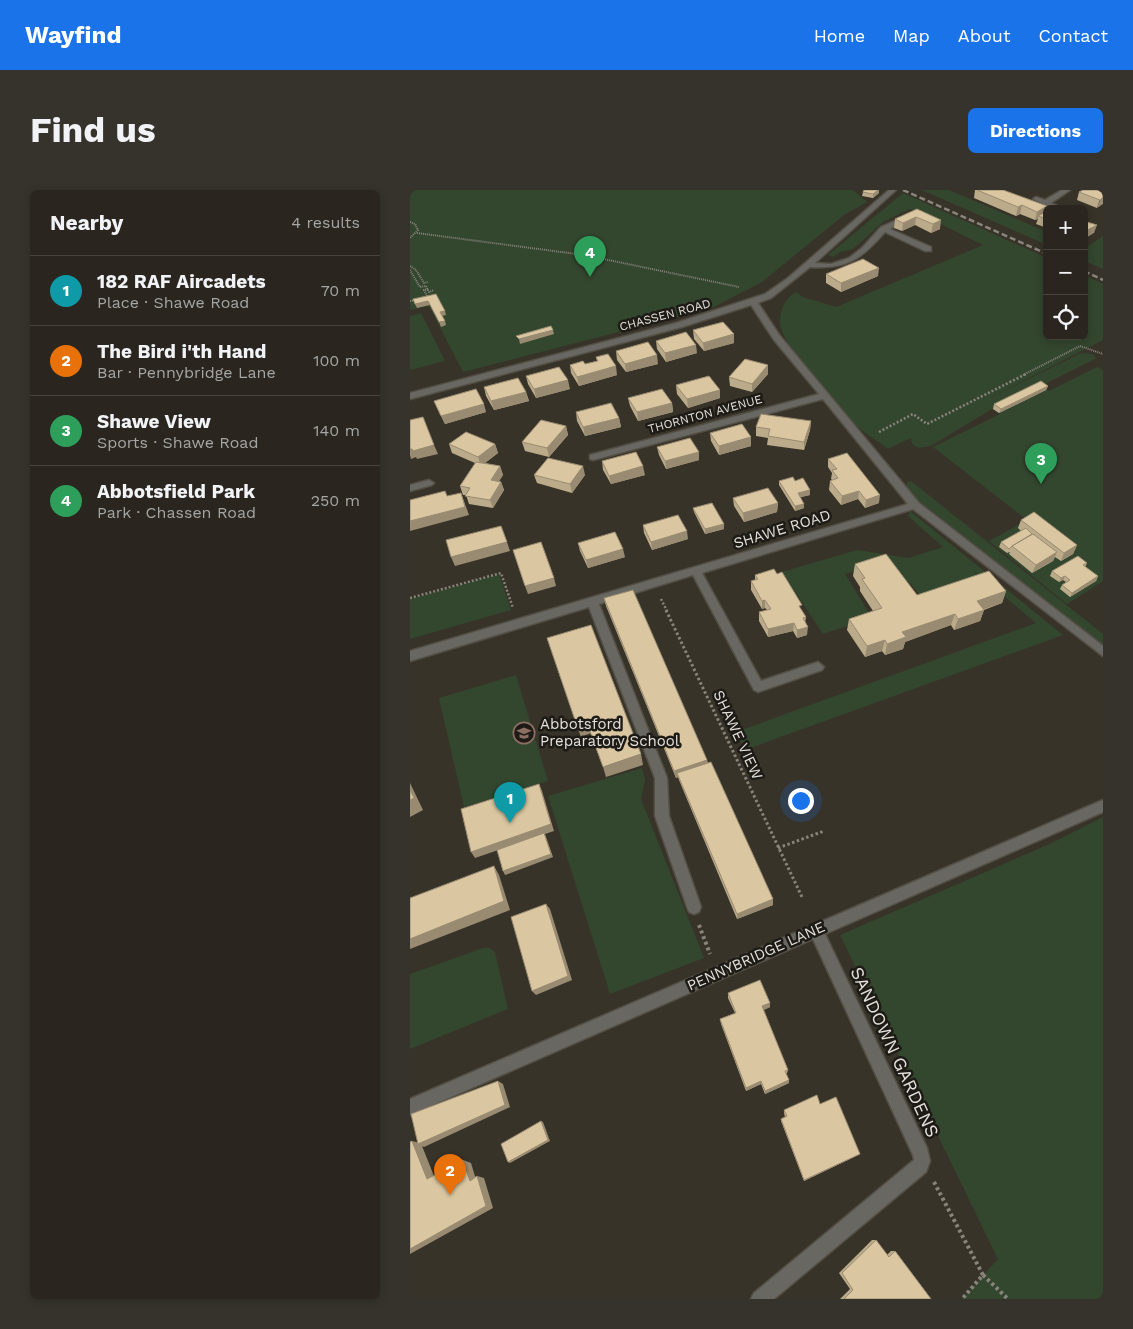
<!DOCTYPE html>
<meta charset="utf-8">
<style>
:root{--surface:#2a261f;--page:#36322c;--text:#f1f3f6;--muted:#a5a5a4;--line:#46433d;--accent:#1a73e8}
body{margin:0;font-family:"Work Sans",sans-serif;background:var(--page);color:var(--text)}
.controls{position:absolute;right:15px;top:15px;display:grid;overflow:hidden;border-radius:8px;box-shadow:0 2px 8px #0003}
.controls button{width:45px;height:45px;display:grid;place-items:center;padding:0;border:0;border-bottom:1px solid var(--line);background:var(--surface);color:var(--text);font:25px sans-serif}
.you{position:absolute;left:390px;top:610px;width:18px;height:18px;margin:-12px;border:4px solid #fff;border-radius:50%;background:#1a73e8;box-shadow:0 0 0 8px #1a73e833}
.badge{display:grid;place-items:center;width:32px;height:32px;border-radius:50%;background:var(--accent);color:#fff;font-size:16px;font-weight:700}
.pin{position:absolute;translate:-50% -41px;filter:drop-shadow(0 1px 2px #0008)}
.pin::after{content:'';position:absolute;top:26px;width:18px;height:15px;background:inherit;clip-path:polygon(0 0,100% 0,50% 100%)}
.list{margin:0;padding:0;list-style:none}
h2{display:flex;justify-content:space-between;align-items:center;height:65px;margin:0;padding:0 20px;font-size:21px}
h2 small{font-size:16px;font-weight:400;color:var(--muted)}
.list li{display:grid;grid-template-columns:32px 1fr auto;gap:15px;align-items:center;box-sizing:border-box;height:70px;padding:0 20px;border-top:1px solid var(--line)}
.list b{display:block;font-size:19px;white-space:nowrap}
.list p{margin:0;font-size:16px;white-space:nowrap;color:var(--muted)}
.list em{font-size:16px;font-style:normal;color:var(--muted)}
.icon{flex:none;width:28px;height:28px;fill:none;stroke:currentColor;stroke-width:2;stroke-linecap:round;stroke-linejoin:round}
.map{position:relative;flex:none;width:693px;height:1109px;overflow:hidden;border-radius:8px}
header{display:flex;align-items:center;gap:30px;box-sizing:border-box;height:70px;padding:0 25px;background:var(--accent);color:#fff}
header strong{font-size:24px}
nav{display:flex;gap:28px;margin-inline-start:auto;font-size:18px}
.intro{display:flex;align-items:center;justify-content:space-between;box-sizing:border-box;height:120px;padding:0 30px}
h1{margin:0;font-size:35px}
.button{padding:12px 22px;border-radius:8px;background:var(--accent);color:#fff;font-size:18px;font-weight:700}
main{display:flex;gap:30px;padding:0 30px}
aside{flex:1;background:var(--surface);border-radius:8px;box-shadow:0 2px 8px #0003}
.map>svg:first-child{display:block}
.green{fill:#33462e}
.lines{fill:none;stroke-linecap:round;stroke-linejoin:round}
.minor-casing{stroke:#544f45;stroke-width:3}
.path-far3{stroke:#88847c;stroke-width:2;stroke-dasharray:1 1;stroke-linecap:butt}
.path-far2{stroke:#88847c;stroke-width:2.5;stroke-dasharray:2 2;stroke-linecap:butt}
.path-far1{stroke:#88847c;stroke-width:3;stroke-dasharray:2.5 2.5;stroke-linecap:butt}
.path{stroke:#88847c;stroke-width:4;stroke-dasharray:3 3;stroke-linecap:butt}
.minor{fill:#696762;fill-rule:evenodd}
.rail{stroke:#89847c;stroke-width:2.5;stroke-dasharray:6 3;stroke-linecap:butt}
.wall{fill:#bbab8a}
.shaded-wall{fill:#998b71}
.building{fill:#dac7a1;stroke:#998b71}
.labels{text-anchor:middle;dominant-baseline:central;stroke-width:5;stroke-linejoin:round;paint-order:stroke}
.far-street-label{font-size:12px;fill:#e4e1db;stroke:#1e1b17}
.street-label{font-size:15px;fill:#e4e1db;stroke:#1e1b17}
.poi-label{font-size:15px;fill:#e4e1db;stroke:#1e1b17;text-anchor:start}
.near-street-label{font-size:18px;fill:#e4e1db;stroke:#1e1b17}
</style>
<header>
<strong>Wayfind</strong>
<nav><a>Home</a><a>Map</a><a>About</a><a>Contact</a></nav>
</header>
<div class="intro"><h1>Find us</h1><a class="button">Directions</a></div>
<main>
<aside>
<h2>Nearby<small>4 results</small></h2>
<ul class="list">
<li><span class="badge" style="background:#0f9aa8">1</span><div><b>182 RAF Aircadets</b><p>Place · Shawe Road</p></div><em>70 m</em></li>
<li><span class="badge" style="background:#e8710a">2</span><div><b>The Bird i'th Hand</b><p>Bar · Pennybridge Lane</p></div><em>100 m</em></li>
<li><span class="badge" style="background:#2e9e5b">3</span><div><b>Shawe View</b><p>Sports · Shawe Road</p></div><em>140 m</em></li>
<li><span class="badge" style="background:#2e9e5b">4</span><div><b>Abbotsfield Park</b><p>Park · Chassen Road</p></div><em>250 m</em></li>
</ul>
</aside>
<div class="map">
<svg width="693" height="1109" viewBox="0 0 693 1109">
<rect width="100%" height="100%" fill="#383329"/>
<!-- green -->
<path class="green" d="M0,0H443L457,12L434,25L352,92L302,118L53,182L19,116L0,120Z
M512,0H539L637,42V55Z
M493,3L637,68V146H674V85L693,94V150L580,208L671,163L682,164L687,168L631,196L639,201L687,177L693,180V391L657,414L579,351L617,330L523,257L590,224L582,219L521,256L508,258L502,254L501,248L478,259C470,252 458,246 450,239C426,216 383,169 371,139C367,126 374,108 386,102L393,107L426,117L573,55L500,19L473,32L443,59L430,62L423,67L418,65Z
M693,46V79L674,71V59Z
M11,123L35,171L0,180V126Z
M501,291L693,444V456L510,312L497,299V292Z
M500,321L653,445L335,560L326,542L626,433L564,381L569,389L514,410L501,394L474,373L435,384L462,428L413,444L372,382L447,360L498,368L533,357L498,326Z
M89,384L101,420L0,449V409Z
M106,485L138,591L54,617L29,508Z
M232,578L235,590L231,609L294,768L200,804L138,606Z
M693,627V1109H551L588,1069L430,745L644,652Z
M73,758H79L85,762L98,819L0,859V784Z"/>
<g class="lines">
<!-- minor casing -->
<g class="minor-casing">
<path id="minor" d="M479,0H486L405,73L421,74L439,68L452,58L471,37L500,24L502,25V27L480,39L521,57V61H515L475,42C450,70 438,79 400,77L361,108L348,113L370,146L509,313L693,456V466L503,319L292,383L351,491L408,472L414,477L412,480L348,502L344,500L283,385L189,414L257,588L259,626L291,717L289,722L284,724L279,722L277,717L245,626V588L179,417L0,471V461L498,314L413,209L183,270L180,269V265L409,204L364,150L341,115L272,137L0,209V203L266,133L355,104L378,88Z
M652,0H660L641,13L650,17L651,19H644L623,9L626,7L635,10Z
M19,290L24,293L22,295L0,301V295Z
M693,610V622L415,744L517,958L520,971L516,982L364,1109H341L344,1103L504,970L503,965L403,749L0,925V909Z"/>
</g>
<!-- path-far3 -->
<path class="path-far3" d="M0,32L5,34L8,40L0,48
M7,43L174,65L329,97
M0,76L6,80L14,93L18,92
M0,80L10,97L16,96L19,102L24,100
M18,99L14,100L18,108
M0,111L7,110
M613,185L670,156L693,164"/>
<!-- path-far2 -->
<path class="path-far2" d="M469,242L503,224L517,234L616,184
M0,408L91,383L103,418
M251,409L257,421"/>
<!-- path-far1 -->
<path class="path-far1" d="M256,420L392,707
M368,658L414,641"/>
<!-- path -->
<path class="path" d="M289,735L300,764
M524,992L573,1085L552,1109
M573,1085L598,1109"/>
<!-- minor -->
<use href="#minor" class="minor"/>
<!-- rail -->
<path class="rail" d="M493,0L637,64
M674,81L693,90"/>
</g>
<!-- wall -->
<path class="wall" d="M454,0H469V3L463,8L452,6L453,2Z
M565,0H593L637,16L636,22L637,21V38L626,34L628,29L625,30L610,24L606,26L564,8Z
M693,0L687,18L667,10L669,2Z
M507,19L530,39L521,43L505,35L492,41L484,38L485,29Z
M416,84L468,86L431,102L416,93Z
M283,140L324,153L294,161L284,149Z
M246,151L287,163L256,172L247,159Z
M206,161L248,174L216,182L207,170Z
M186,167L207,185L169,196L161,183L160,175L175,174L187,171Z
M358,184L342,202L320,196L319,187Z
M116,186L160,199L126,208L118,194Z
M266,195L310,208L278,218L267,204Z
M638,196L636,200L589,223L583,219L584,214Z
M74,197L116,202L119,211L84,220L76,206Z
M218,208L262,213L263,222L228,231L220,216Z
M24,211L76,222L35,234Z
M166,222L209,228L211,237L175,246L167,231Z
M401,231L400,240L394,260L357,255L358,248L346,246V237Z
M156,236L158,245L139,267L115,261L112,252Z
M300,243L341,256L309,265L301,251Z
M39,254H85L88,263L75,273L90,276L93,285L89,291L91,292L94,300L83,318L59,314L56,305H53L50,296L65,273L42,263Z
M247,257L289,262V270L256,279L249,265Z
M418,269L469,313L455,318L448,309L431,315L419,300L420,291L422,290L421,289L422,283L418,277Z
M192,271L235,285L201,294L193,280Z
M124,285H175L162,303L127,293Z
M369,291H385L400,305L390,307L394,318L385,321L369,295Z
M323,308L368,313L367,322L334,332L324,316Z
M283,318L314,334V339L295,344L284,322Z
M611,330L667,355L663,364L651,371L645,367L643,371L622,383L599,364L600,362L597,363L589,357L591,352L611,341L608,338Z
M233,335L278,349L242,360L234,343Z
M168,353L215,367L178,378L170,361Z
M677,373L675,377L688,386L686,391L660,407L650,399L652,395L656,392L653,390L649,392L640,386L642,381Z
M445,374L507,405L596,401L592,413L574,420L570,431L544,440L541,435L495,452L493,459L475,465L472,461L455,467L437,440L439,429L463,421L450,401V397L443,386Z
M367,384L396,427L395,433L397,445L387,448L383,441L358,447L349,431V422L357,420L355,418L352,419L341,400V391L345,390V385Z
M194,408L297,570L298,573L363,709V715L327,729L269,590L268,587L266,588L196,416Z
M318,803L360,817L353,820L378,880L377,883H376L379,890V893L355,904L351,894L336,901L311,834L310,829L325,823L318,808Z
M410,914L450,964L448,965L394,991L371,931V929L375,927L374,923V920Z
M462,1050H466L477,1065L481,1061H485L521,1109H430L440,1099L429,1083Z"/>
<!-- shaded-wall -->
<path class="shaded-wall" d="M468,0H469V3L463,8V4Z
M693,7V14L687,18L690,10Z
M612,15L610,24L606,26L608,17Z
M637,16L635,25L628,26V29L625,30L627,22Z
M506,27L505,35L492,41L493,33Z
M531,30L530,39L521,43L523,34Z
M687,35L684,43L674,49V42Z
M469,78L468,86L431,102V93Z
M18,111L20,115L7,118L5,114Z
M35,121L36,125L32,126L30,122Z
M35,131L36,135L31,137L29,132Z
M143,140L144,144L110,154L109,149Z
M324,144V153L294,161L293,153Z
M286,155L287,163L256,172L255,163Z
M247,165L248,174L216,182L215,174Z
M358,175V184L342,202V194Z
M206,176L207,185L169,196L167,187Z
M158,190L160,199L126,208L124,199Z
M638,196L636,200L589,223L591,219Z
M310,200V208L278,218L277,209Z
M116,202L119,211L84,220L81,211Z
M262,213L263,222L228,231L227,222Z
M74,214L76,222L35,234L31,226Z
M209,228L211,237L175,246L173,237Z
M401,231L400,240L394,260V252Z
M156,236L158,245L139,267L137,258Z
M341,247V256L309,265V256Z
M85,254L88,263L71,276L68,267Z
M24,255L28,264L7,269L3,261Z
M0,259H2L6,267L1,269L0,265Z
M289,262V270L256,279L255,271Z
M90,276L93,285L84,299L81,290Z
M173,276L175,285L162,303L160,294Z
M233,276L235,285L201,294L199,286Z
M91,292L94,300L83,318L80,310Z
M400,300V305L388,308V303Z
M449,301L448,309L431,315L432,306Z
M51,303L59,325L0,341V331Z
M470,305L469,313L455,318L456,310Z
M368,313L367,322L334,332L333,323Z
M394,314V318L385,321V316Z
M314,334V339L295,344V339Z
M277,341L278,349L242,360L241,352Z
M97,352L100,361L45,376L41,367Z
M667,355L663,364L651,371L654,363Z
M213,359L215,367L178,378L176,370Z
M647,362L643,371L622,383L626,375Z
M655,386L653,390L649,392L651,388Z
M688,386L686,391L660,407L662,403Z
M144,388L146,396L118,404L115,396Z
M596,401L592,413L563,423L567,411Z
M355,410V418L352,419V411Z
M574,420L570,431L544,440L548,429Z
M545,424L541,435L495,452L493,459L475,465L477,454L492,442Z
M384,433L383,441L358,447V439Z
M398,437L397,445L387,448V440Z
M475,450L472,461L455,467L457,456Z
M177,533L181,543L171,547L167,536Z
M231,564L233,575L196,587L193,577Z
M297,570L298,577L267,583L268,587L266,588L264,581Z
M0,593L13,620L0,627Z
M129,594L132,601L144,641L135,644L143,667L95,685L93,681L135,644L65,668L61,662Z
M84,676L89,685L100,720L0,759V749Z
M363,709V715L327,729V724Z
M136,714L140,719L162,790L126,805L122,801Z
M360,813V817L352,821V816Z
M379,890V893L355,904V901Z
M88,891L93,894L100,917L14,957L12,956L26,991L17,989L2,951L10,953Z
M351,891V894L336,901V898Z
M131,931L133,932L140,951L100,973L98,972Z
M450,964L448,965L394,991V990Z
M53,970L61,973L67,993L60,991Z
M67,986L74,988L83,1018L0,1064V1059Z"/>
<!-- building -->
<path class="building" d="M454,0H468L463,4L453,2Z
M567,0H593L637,16L627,22L612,15L608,17Z
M673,0H693V7L690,10L669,2Z
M507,19L531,30L523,34L506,27L493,33L485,29Z
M637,21V29L628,26Z
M674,31L687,35L674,42Z
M453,69L469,78L431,93L416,84Z
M26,104L35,121L30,122L35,131L29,132L18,111L5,114L3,109Z
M313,132L324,144L293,153L283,140Z
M141,136L143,140L109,149L106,146Z
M276,142L286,155L255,163L246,151Z
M238,152L247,165L215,174L206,161Z
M198,164L206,176L167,187L160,175L173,171L175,174L188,171L186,167Z
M335,169L358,175L342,194L319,187Z
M149,177L158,190L124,199L116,186Z
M299,186L310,200L277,209L266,195Z
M108,188L116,202L81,211L74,197Z
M631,191L638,196L591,219L584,214Z
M66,199L74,214L31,226L24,211Z
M252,199L262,213L227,222L218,208Z
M201,213L209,228L173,237L166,222Z
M351,224L401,231L394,252L358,246L360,239L346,237Z
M13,227L24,255L3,261L2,259H0V230Z
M131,230L156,236L137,258L112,252Z
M332,234L341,247L309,256L300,243Z
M56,242L85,254L68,267L39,254Z
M280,248L289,262L255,271L247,257Z
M226,262L233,276L199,286L192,271Z
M437,263L470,305L456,310L449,301L432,306L420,291L428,288L422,280L427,279L418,269Z
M138,268L173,276L160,294L124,285Z
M66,272L90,276L81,290L91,292L80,310L55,306L60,298L50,296Z
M383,287L385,291L393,288L400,300L388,303L394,314L385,316L369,291Z
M358,298L368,313L333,323L323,308Z
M35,301L37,306L51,303L55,317L0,331V310Z
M302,313L314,334L295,339L283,318Z
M624,322L667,355L654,363L611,330Z
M268,325L277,341L241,352L233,335Z
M91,336L97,352L41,367L36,350Z
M616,338L622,344L602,356L599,359L591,352Z
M205,342L213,359L176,370L168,353Z
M623,344L647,362L626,375L602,356Z
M131,352L144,388L115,396L103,360Z
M476,364L507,405L579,381L596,401L567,411L574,420L548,429L545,424L492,442L496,447L477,454L475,450L457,456L439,429L472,418L452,389L455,388L445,374Z
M668,366L677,373L673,375L688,386L662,403L652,395L660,390L655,386L651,388L642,381Z
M364,379L367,384L372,382L392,415L389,416L396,427L393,428L398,437L387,440L384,433L358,439L349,422L361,419L355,410L352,411L341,391L348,389L345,385Z
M223,400L297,570L264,581L194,408Z
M181,435L231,564L193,577L177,533L167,536L137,448Z
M301,572L363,709L327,724L267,583Z
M129,594L141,634L61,662L51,619Z
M0,600L4,608L0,610Z
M134,643L141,664L93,681L87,660Z
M84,676L94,711L0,749V708Z
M136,714L158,786L122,801L101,727Z
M350,790L360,813L352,816L378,880L375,881L379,890L355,901L351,891L336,898L310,829L326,823L318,803Z
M88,891L95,915L8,954L1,924Z
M407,905L410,914L426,907L450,964L394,990L371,929L377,926L374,920Z
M131,931L138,950L98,972L91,954Z
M2,951L17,989L53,970L60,991L67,986L76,1016L0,1059V952Z
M466,1050L479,1067L485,1061L521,1109H434L443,1100L432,1083Z"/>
<!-- icons -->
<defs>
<g id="school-ring" transform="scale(1.125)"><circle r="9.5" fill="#1e1b17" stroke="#8d6e63" stroke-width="1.5"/><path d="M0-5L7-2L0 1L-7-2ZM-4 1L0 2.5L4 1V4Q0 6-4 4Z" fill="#8d6e63"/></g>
</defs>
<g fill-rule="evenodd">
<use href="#school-ring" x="114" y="543"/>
</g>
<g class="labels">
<!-- far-street labels -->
<g class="far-street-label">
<text transform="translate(255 125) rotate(-15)">CHASSEN ROAD</text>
<text transform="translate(295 224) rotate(-15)">THORNTON AVENUE</text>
</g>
<!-- street labels -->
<g class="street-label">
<text transform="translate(372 339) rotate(-17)">SHAWE ROAD</text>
<text transform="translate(328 545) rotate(65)">SHAWE VIEW</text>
<text transform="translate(346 766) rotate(-24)">PENNYBRIDGE LANE</text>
</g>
<!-- poi labels -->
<g class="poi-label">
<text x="130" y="534">Abbotsford<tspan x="130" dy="17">Preparatory School</tspan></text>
</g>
<!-- near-street labels -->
<g class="near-street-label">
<text transform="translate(485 862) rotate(65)">SANDOWN GARDENS</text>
</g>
</g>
</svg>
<div class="controls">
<button>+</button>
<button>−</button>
<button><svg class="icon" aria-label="locate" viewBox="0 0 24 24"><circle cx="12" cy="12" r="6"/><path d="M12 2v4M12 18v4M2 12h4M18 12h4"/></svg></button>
</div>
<div class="you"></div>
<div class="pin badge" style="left:100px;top:633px;background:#0f9aa8">1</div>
<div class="pin badge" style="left:40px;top:1005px;background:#e8710a">2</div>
<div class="pin badge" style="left:631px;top:294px;background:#2e9e5b">3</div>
<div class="pin badge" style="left:180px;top:87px;background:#2e9e5b">4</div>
</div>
</main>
